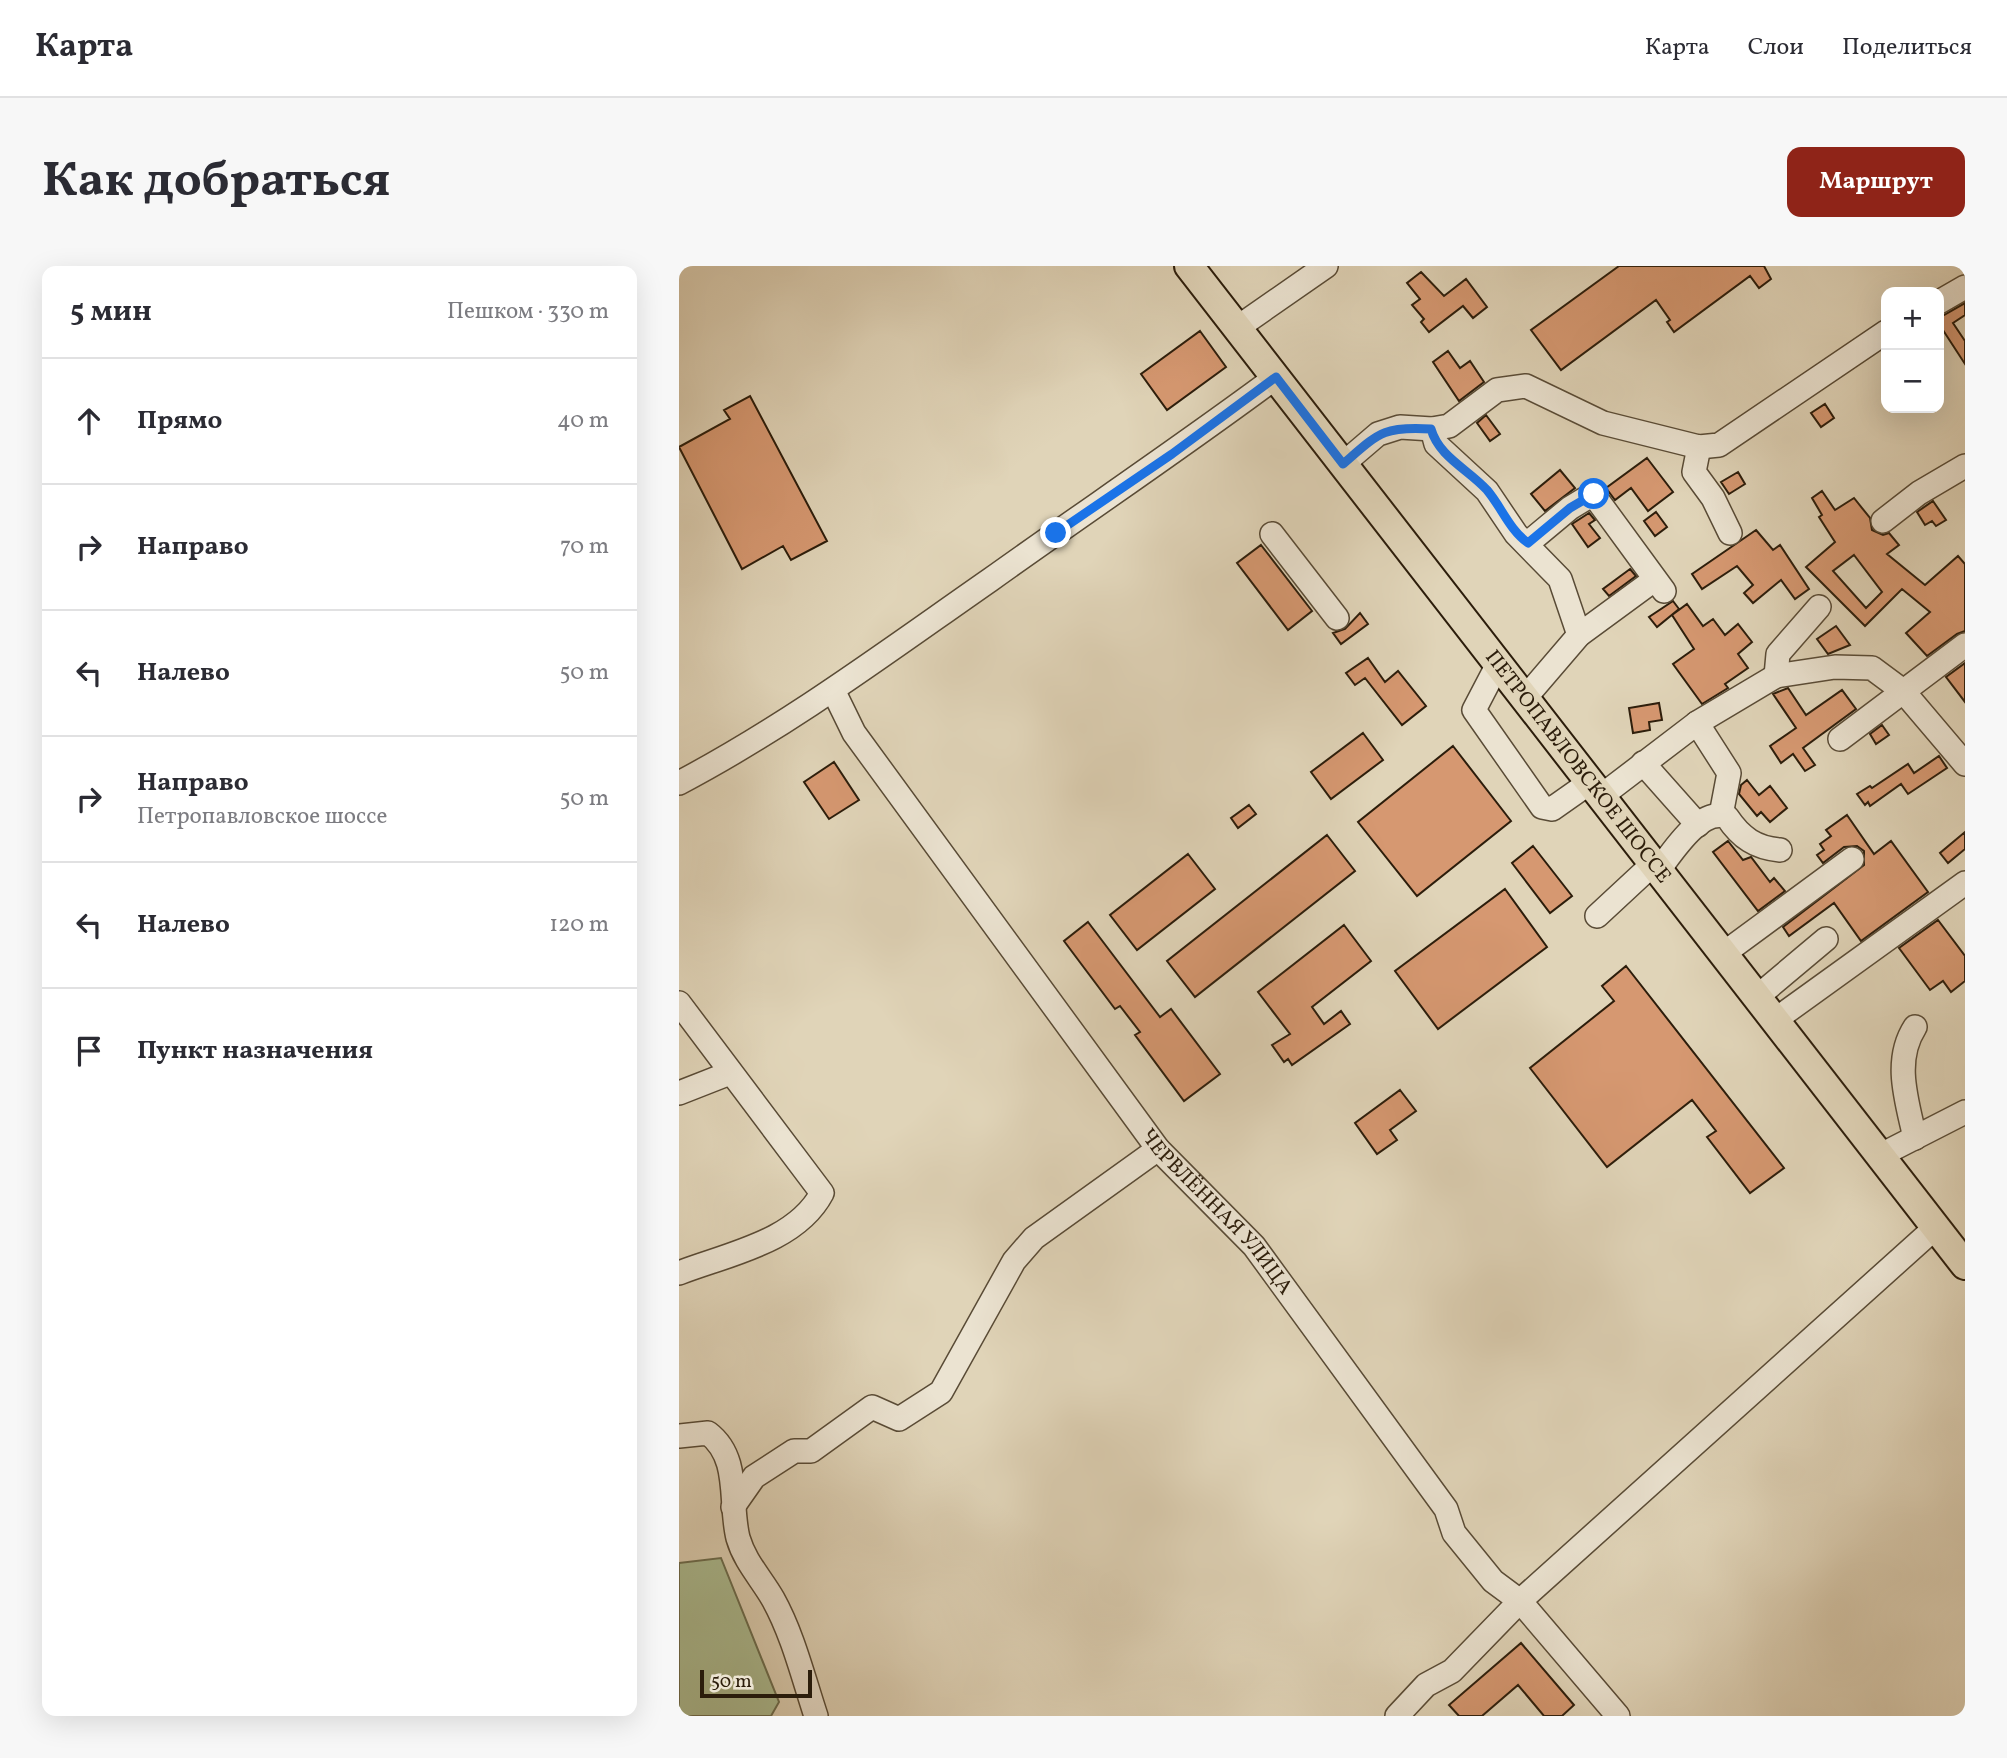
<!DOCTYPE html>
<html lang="ru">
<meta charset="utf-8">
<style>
:root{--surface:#fff;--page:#f7f7f7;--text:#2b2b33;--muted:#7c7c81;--line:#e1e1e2;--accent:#8f2418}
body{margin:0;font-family:Vollkorn,serif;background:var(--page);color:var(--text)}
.controls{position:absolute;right:21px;top:21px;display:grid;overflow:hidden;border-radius:14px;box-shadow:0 7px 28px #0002}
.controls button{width:63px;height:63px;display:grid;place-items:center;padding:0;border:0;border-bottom:2px solid var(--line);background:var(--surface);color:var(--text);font:35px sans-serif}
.scale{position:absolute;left:21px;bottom:18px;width:112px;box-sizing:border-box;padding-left:7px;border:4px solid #2c1d0b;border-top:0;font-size:19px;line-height:24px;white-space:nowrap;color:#2c1d0b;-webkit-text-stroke:5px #ebe3d1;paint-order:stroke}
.stop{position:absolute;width:21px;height:21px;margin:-16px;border:5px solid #1a73e8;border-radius:50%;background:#fff}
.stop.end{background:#1a73e8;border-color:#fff;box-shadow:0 2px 7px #0008}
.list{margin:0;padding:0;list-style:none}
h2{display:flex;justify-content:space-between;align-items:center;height:91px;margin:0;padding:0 28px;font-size:30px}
h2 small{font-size:23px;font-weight:400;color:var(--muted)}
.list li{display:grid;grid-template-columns:46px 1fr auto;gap:21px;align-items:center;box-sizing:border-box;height:126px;padding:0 28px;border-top:2px solid var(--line)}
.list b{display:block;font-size:26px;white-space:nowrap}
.list p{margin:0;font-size:23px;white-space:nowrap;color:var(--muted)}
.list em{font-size:23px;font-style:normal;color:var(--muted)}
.icon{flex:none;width:38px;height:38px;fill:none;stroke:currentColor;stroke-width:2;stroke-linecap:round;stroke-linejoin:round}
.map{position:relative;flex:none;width:1286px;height:1450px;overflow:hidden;border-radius:14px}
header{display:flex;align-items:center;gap:42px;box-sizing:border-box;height:98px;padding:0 35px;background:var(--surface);border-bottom:2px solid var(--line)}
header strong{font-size:33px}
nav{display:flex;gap:38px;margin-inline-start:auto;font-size:24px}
.intro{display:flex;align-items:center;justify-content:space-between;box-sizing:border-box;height:168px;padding:0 42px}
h1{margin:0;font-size:49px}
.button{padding:18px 32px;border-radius:14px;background:var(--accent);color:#fff;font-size:24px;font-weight:700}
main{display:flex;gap:42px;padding:0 42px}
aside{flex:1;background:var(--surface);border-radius:14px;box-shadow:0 7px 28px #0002}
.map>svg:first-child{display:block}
.green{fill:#acbe94;stroke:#6c6e50;stroke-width:2}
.building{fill:#d69871;stroke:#2c1d0b;stroke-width:2;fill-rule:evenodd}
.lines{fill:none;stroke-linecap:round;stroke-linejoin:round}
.minor-casing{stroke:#594b36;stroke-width:26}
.major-casing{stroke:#2c1d0b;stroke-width:32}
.minor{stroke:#ebe3d1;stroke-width:23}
.major{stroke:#e0d4b8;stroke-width:28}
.route{stroke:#1a73e8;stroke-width:9}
.labels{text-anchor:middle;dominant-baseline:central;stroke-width:5;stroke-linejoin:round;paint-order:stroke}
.street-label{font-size:21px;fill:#2c1d0b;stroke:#ebe3d1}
</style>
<header>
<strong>Карта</strong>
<nav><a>Карта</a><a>Слои</a><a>Поделиться</a></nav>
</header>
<div class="intro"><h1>Как добраться</h1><a class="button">Маршрут</a></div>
<main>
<aside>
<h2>5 мин<small>Пешком · 330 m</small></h2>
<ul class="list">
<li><svg class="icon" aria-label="ahead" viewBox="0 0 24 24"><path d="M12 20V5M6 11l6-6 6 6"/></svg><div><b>Прямо</b></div><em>40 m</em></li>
<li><svg class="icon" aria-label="right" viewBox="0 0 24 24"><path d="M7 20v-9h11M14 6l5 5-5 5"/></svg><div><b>Направо</b></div><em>70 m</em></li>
<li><svg class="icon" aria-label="left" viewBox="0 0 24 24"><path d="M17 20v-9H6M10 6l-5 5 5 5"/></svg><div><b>Налево</b></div><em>50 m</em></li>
<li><svg class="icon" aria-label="right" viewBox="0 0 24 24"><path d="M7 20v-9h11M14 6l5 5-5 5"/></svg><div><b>Направо</b><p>Петропавловское шоссе</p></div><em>50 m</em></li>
<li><svg class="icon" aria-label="left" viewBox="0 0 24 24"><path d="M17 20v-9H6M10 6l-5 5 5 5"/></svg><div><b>Налево</b></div><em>120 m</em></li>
<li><svg class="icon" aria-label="arrive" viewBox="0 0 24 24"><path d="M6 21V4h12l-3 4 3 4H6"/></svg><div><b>Пункт назначения</b></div></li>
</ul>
</aside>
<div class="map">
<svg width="1286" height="1450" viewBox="0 0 1286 1450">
<rect width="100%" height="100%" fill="#e0d4b8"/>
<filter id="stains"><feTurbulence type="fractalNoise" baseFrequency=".00286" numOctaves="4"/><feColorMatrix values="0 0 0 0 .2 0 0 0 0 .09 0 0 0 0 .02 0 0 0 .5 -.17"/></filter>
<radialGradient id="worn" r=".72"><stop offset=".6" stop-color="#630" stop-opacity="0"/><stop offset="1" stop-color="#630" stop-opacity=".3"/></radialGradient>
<!-- green -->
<path class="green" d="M42,1292L100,1436L92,1450H0V1297Z"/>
<!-- building -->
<path class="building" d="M940,0H1085L1092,13L1080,22L1071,10L995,66L988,56L991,54L977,34L882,104L852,64Z
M742,6L765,30L787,13L808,41L794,52L784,40L750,66L742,56L745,53L733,39L741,33L728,17Z
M1286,37V49L1274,57L1286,75V98L1260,58V52Z
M521,65L547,101L488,144L462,108Z
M769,85L781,102L791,95L805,116L780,135L754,96Z
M71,130L148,275L112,294L104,280L63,303L0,181L51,153L45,144Z
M1146,138L1155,152L1142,161L1132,147Z
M807,149L821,168L811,175L798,157Z
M968,192L994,226L969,245L952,222L936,234L927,222Z
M881,204L896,222L866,245L852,228Z
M1059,206L1066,218L1050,228L1042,216Z
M1143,225L1156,244L1175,232L1191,252L1193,264L1204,269L1210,267L1220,279L1208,288L1246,319L1279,290L1286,298V365L1278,368L1248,390L1227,367L1251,346L1223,323L1186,360L1127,301L1156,276L1140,251L1143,249L1133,232ZM1175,289L1203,326L1187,342L1154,305Z
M1254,235L1267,254L1257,260L1253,255L1246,259L1238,246Z
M977,246L988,261L976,270L965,255Z
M910,247L916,254L910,258L921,272L909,281L893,258Z
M1077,264L1094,284L1101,279L1130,323L1116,333L1102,314L1074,337L1065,327L1074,319L1058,300L1023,323L1013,308Z
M582,279L633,345L609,364L558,297Z
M951,303L957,310L930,330L924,323Z
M994,335L1000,343L978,361L970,351Z
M1008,338L1024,360L1034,353L1046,369L1059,358L1073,376L1059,388L1069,402L1046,418L1049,422L1023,438L994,398L1015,383L993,349Z
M681,347L689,358L662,378L654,367L666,363Z
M1157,360L1171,379L1149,388L1138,373Z
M689,392L706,416L719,405L747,440L723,459L686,412L676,419L667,407Z
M1286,397V436L1267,411Z
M1109,422L1127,449L1163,424L1177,443L1124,482L1136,499L1126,505L1114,488L1102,497L1091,480L1117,462L1094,428Z
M980,437L983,454L970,456L971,464L954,467L950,442Z
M1203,459L1210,469L1197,478L1191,468Z
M684,467L704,494L652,533L632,506Z
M774,480L832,555L738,630L679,556Z
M1260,490L1268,502L1229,528L1222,518L1191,540L1189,536L1186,539L1178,528L1191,520L1193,522L1229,498L1235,507Z
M155,496L180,534L150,553L125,516Z
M1068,514L1080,529L1091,520L1108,542L1091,556L1082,546L1078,550L1060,528L1062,519Z
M570,539L577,548L559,562L552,552Z
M1168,549L1195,588L1212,575L1249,626L1182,675L1155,637L1110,670L1104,661L1185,599V585L1178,580L1165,581L1144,597L1138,589L1145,584L1141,578L1152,570L1147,564Z
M1286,566V583L1269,597L1261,587Z
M648,569L676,605L516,731L488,695Z
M1049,575L1064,594L1072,591L1091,616L1095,612L1106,625L1079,645L1034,586Z
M854,580L893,630L871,647L833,597Z
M509,588L536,623L458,684L431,649Z
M826,623L868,681L759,763L716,705Z
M1259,654L1286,690V715L1272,726L1264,715L1251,724L1220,682Z
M409,656L481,751L492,743L541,808L505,835L456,769L461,766L441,740L436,743L385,675Z
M665,659L692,695L633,741L645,758L662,745L671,758L613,799L609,793L605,796L593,779L611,768L579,726Z
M947,700L1105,902L1071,927L1028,871L1037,865L1013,834L928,901L851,802L935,735L923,720Z
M721,824L737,845L711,864L718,874L698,888L676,857Z
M842,1377L895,1439L883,1450H865L839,1419L803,1450H780L770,1439Z"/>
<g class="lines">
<!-- minor casing -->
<g class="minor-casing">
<g id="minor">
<path d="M1260,36L1286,21"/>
<path d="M558,62L647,0"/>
<path d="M753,163L757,178L808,225L837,268L881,313L900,369"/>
<path d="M1020,181L1015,206L1034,232L1051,267"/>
<path d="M664,198L699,168L721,161L753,163L770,160L818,124L847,120L924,157L1020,181L1040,179L1207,66"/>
<path d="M1204,255L1240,227L1286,200"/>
<path d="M593,268L658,352"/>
<path d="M849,277L891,242L914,228L985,325"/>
<path d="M819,398L795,444L863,541L873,543L910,517"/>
<path d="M1097,410L1099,388L1140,341"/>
<path id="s1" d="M154,424L175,467L479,883L575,980L767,1243L775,1267L814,1315L841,1335L939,1450"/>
<path d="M846,432L900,369L975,314"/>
<path d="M1018,457L1050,507L1042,549"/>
<path d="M1161,473L1286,379"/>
<path d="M964,497L1019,559"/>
<path d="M0,517C110,459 209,385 311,314C406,246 503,181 597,111"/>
<path d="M921,531L1018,457L1097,410L1156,401L1193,402L1224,425L1286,498"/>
<path d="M979,605C993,587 1021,541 1048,551C1062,572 1077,582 1101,584"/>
<path d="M918,650L974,598"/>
<path d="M1044,688L1173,593"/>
<path d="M1078,731L1147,673"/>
<path d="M0,737L143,927C117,976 49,988 0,1007"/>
<path d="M1096,754L1286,617"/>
<path d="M0,827L51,807"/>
<path d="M1236,872C1228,835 1214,795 1236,761"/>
<path d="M1202,889L1286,846"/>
<path d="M0,1170L29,1167C62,1192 50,1236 59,1272C66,1296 82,1312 94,1333C114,1369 124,1411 137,1450"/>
<path d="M54,1241L75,1211L115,1185H132L193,1141L220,1153L262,1126L335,995L355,972L479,883"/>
<path d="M718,1450L747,1419L773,1405L841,1335L1257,961"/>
</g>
</g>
<!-- major casing -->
<g class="major-casing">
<g id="major">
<path id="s2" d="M510,0L1286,999"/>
</g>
</g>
<!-- minor -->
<use href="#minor" class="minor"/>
<!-- major -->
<use href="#major" class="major"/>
</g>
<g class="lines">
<!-- route -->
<path class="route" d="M377,267L493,188L597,111L664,198C700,167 704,160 752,163C760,191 789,203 808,224C823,242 830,263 849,277L891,242L915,228"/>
</g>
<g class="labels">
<!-- street labels -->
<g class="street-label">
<text stroke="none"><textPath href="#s2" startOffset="634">ПЕТРОПАВЛОВСКОЕ ШОССЕ</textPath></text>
<text stroke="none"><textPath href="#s1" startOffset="649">ЧЕРВЛЁННАЯ УЛИЦА</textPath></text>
</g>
</g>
<rect width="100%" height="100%" filter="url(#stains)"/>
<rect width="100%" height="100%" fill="url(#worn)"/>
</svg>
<div class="controls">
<button>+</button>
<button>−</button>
</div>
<div class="scale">50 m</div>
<div class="stop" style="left:915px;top:228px"></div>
<div class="stop end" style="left:377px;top:267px"></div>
</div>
</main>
